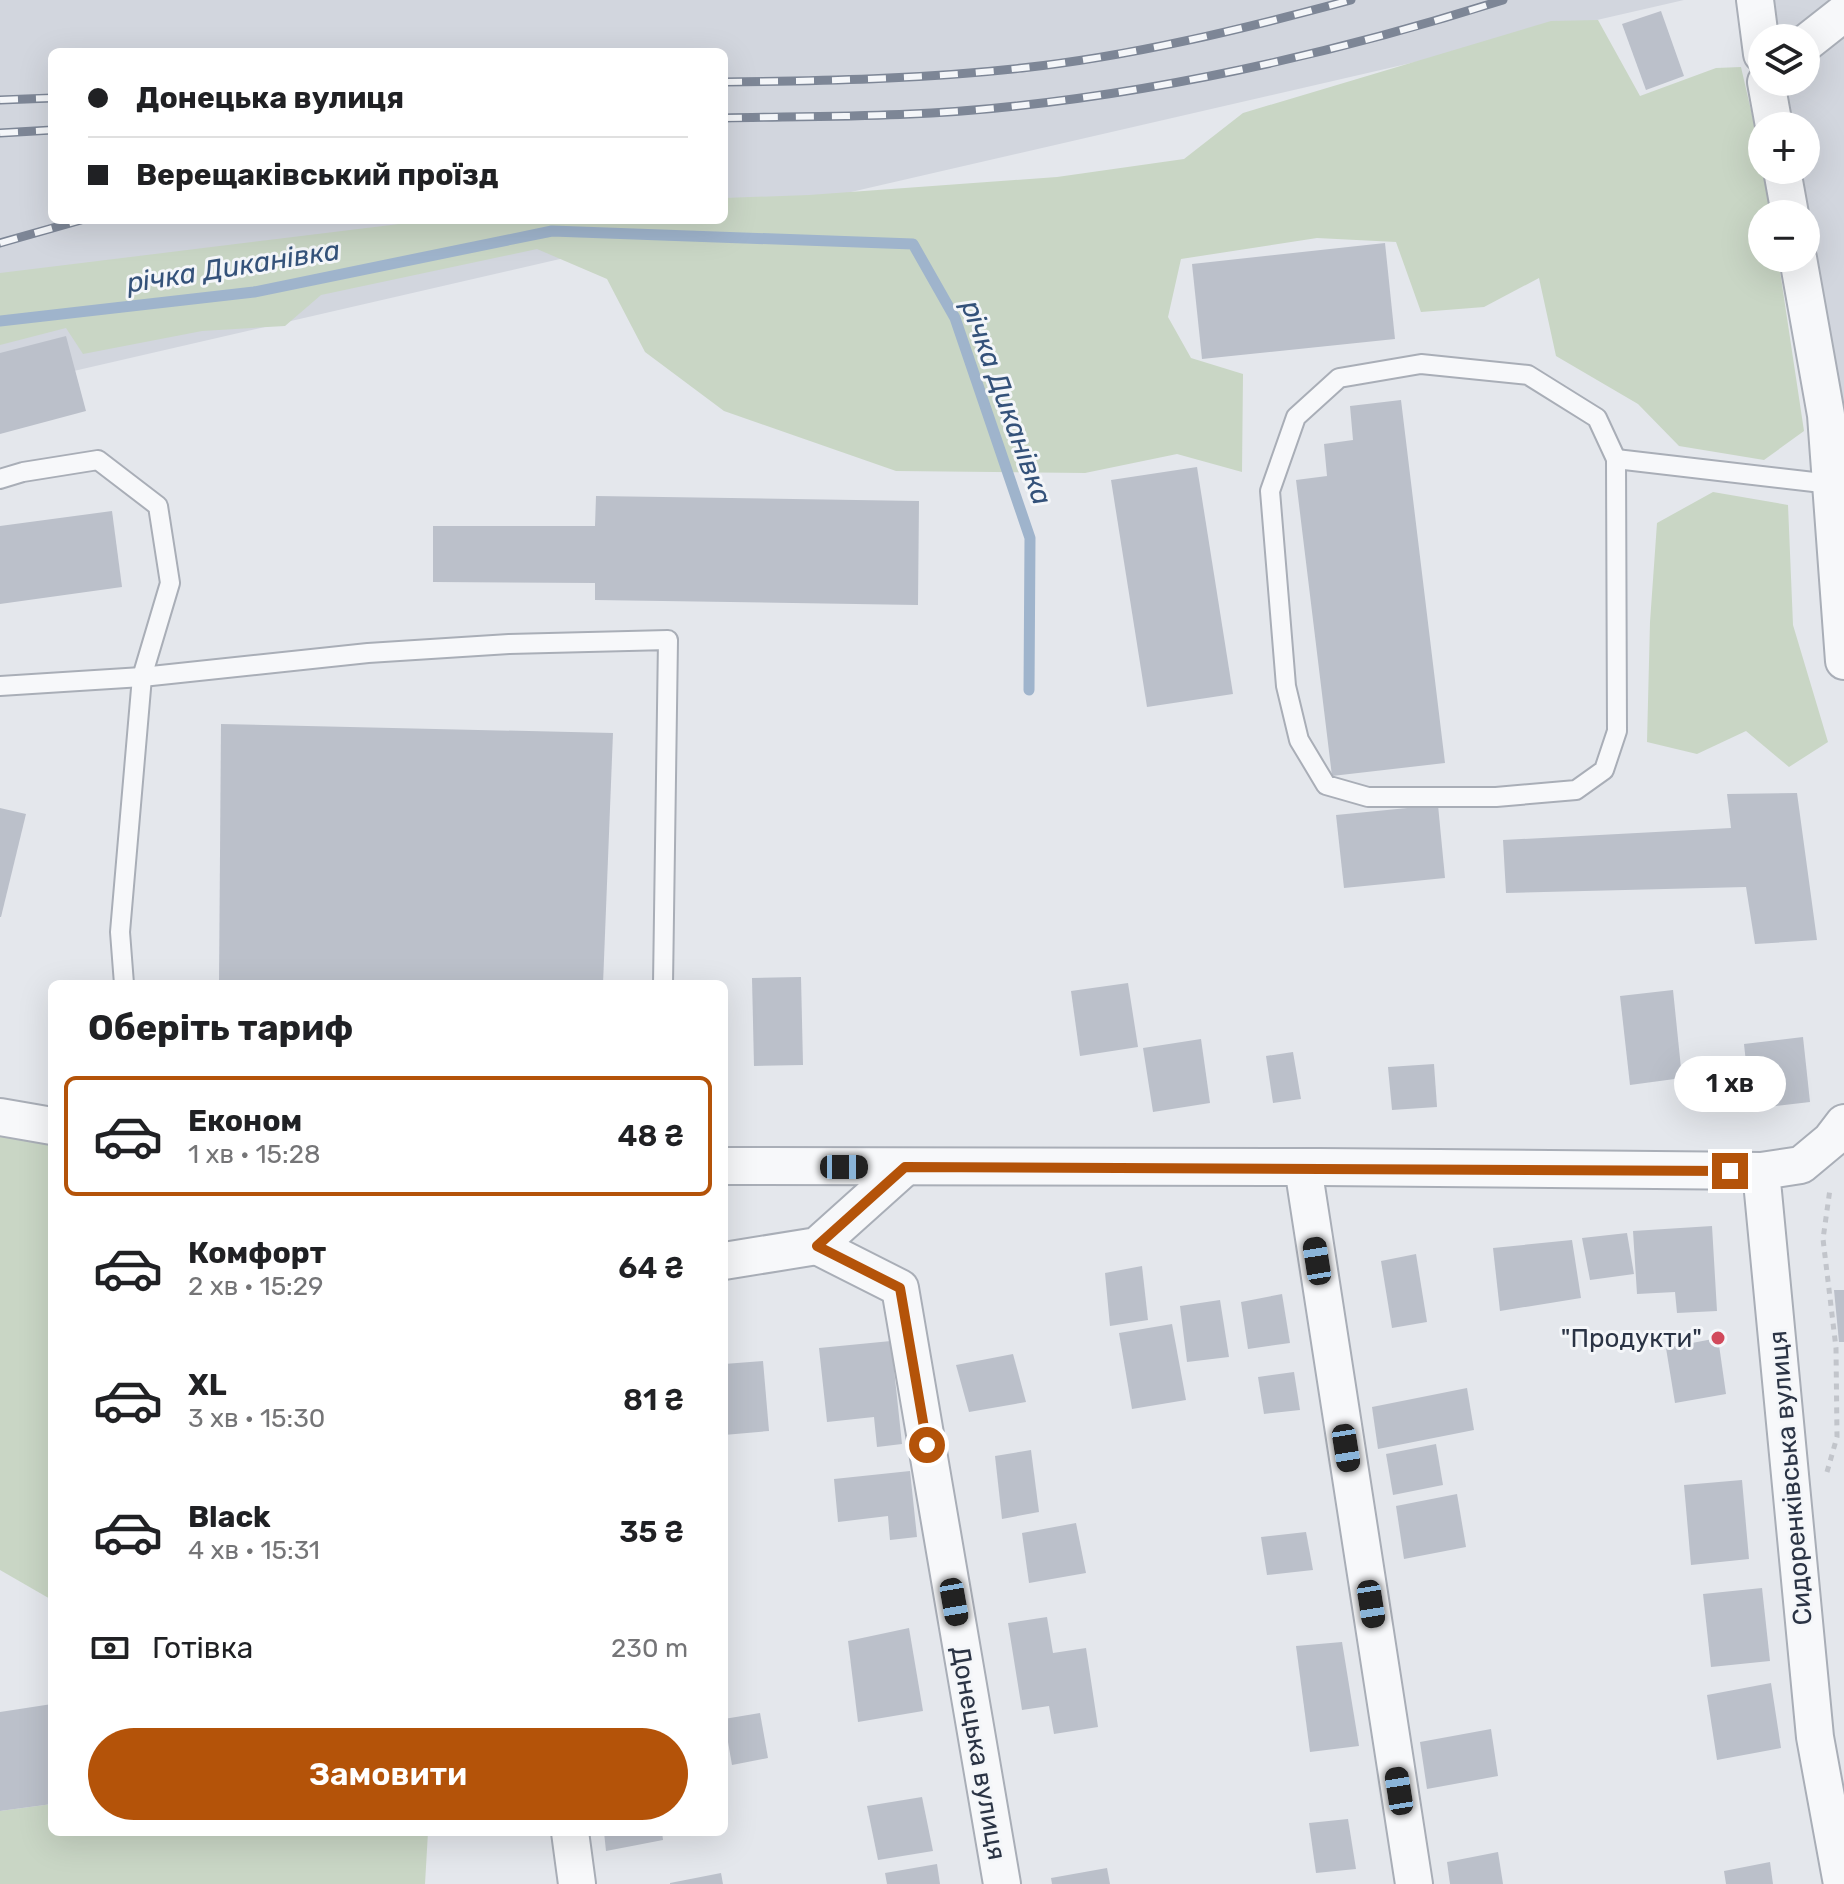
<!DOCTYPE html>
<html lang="uk">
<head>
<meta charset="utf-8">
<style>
	:root { --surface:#fff; --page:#f6f6f6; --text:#202124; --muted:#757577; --line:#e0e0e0; --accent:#b45309 }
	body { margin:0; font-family:Rubik,sans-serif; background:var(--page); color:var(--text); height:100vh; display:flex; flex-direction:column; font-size:30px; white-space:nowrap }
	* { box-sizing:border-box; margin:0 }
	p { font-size:26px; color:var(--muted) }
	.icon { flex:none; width:44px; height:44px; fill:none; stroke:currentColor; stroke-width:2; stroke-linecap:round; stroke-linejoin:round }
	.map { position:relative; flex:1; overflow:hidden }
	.sheet { position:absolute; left:48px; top:980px; width:680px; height:856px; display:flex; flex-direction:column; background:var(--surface); border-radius:12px; box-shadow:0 8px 32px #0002 }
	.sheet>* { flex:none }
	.hud { position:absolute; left:48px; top:48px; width:680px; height:176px; border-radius:12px; box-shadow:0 8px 32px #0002; display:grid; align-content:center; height:176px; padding:0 40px; background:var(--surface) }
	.buttons { position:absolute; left:1748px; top:24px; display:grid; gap:16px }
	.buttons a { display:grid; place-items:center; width:72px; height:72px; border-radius:50%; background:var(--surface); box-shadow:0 8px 32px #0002; font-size:40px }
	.end { position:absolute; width:36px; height:36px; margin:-18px; border:10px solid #b45309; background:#fff; box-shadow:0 0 0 4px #fff }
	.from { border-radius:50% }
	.bubble { position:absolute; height:56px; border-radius:28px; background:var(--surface); box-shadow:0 8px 32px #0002; font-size:26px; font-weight:600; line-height:56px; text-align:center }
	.car { position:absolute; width:24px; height:48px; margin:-24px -12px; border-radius:10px; box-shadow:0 0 6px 2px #0007; background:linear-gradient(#222 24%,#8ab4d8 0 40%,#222 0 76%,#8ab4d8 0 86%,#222 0) }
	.hud b { display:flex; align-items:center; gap:28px; height:76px; font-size:30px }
	.hud b+b { border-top:2px solid var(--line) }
	.hud i { width:20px; height:20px; background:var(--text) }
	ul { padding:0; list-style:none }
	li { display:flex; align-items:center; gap:24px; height:120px; margin:0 16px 12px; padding:0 24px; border:4px solid transparent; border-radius:12px }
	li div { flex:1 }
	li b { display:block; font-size:30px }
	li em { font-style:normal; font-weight:600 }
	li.on { border-color:var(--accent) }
	li>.icon { width:72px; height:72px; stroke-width:1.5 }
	h2 { padding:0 40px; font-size:36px; line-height:96px }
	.pay { display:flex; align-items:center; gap:20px; height:88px; padding:0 40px; font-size:30px }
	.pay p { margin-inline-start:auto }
	.primary-button { display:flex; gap:16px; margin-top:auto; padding:16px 40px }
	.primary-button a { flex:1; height:92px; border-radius:48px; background:var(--accent); color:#fff; font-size:32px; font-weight:600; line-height:92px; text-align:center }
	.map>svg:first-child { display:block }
</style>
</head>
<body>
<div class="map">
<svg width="1844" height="1884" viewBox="0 0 1844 1884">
	<rect width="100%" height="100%" fill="#e4e7ec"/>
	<!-- built -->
	<g fill="#d2d6de" fill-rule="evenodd">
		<path d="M0 0H1684L0 388ZM52 52H724V220H52Z"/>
		<path d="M1765 0H1844V551L1806 258V214L1789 170H1806V126H1783L1777 82H1806V38H1770Z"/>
	</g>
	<!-- green -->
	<g fill="#c9d6c5">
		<path d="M1598 20 1640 96 1716 68 1741 67 1762 158V170H1765L1772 214H1762V258H1778L1804 431 1764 460 1679 446 1638 404 1556 356 1539 278 1484 307 1421 312 1396 242 1317 238 1181 259 1168 317 1191 358 1243 374 1242 472 1177 454 1085 473 896 471 724 411 645 352 607 279 537 249 321 295 285 326 202 331 83 354 66 328 0 345V273L432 220H724V198L809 195 1057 177 1184 159 1243 113 1551 21Z"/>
		<path d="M1713 492 1788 505 1793 625 1828 742 1789 767 1746 731 1697 754 1647 742 1650 622 1657 523Z"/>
		<path d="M0 1109 52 1132V1600L0 1570Z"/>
		<path d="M52 1804V1832H428L425 1884H0V1811Z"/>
	</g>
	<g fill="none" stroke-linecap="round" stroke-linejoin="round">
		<!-- stream -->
		<path stroke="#9fb4cc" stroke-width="11" d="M0 321 254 292 552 231 913 244 955 318 1030 538 1029 690"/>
	</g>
	<!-- building -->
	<g fill="#bbc0ca">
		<path d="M1661 11 1684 76 1646 90 1622 24Z"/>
		<path d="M1385 243 1395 339 1202 359 1192 264Z"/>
		<path d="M66 336 86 411 0 434V353Z"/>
		<path d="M1401 400 1445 763 1332 776 1296 480 1327 476 1324 444 1353 440 1350 406Z"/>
		<path d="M1197 467 1233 694 1147 707 1111 480Z"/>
		<path d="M596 496 919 501 918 605 595 600V583L433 582V526H595Z"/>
		<path d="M112 511 122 587 0 604V526Z"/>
		<path d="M221 724 613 733 603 984H219Z"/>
		<path d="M1797 793 1817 940 1755 944 1746 887 1506 893 1503 840 1731 828 1727 794Z"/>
		<path d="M1438 805 1445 878 1344 888 1336 815Z"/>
		<path d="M0 808 26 814 1 917H0Z"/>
		<path d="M801 977 803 1065 754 1066 752 978Z"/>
		<path d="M1128 983 1138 1047 1080 1056 1071 991Z"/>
		<path d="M1673 990 1682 1078 1630 1085 1620 996Z"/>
		<path d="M1803 1037 1810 1102 1751 1109 1744 1044Z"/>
		<path d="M1201 1039 1210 1103 1153 1112 1143 1048Z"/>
		<path d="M1293 1052 1301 1099 1273 1103 1266 1056Z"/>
		<path d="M1434 1064 1437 1107 1392 1110 1388 1067Z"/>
		<path d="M1712 1226 1717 1311 1677 1313 1675 1292 1637 1294 1633 1231Z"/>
		<path d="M1627 1233 1634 1274 1590 1280 1582 1238Z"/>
		<path d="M1572 1240 1581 1298 1500 1311 1493 1248Z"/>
		<path d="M1416 1254 1427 1322 1392 1328 1381 1261Z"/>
		<path d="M1142 1266 1148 1320 1110 1326 1105 1273Z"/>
		<path d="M1834 1290H1844V1342H1839Z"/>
		<path d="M1282 1294 1290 1343 1248 1349 1241 1302Z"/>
		<path d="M1220 1300 1229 1357 1187 1362 1180 1306Z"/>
		<path d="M1172 1324 1186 1400 1132 1409 1119 1333Z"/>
		<path d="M1718 1338 1726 1394 1675 1403 1666 1348Z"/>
		<path d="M891 1341 902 1444 877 1447 874 1417 827 1422 819 1348Z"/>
		<path d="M1013 1354 1026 1402 969 1412 956 1365Z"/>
		<path d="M763 1361 769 1431 724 1435V1364Z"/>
		<path d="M1294 1372 1300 1410 1264 1414 1258 1377Z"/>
		<path d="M1467 1388 1474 1430 1378 1449 1372 1407Z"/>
		<path d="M1436 1444 1443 1485 1393 1495 1386 1454Z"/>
		<path d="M1031 1450 1039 1512 1002 1519 995 1456Z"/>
		<path d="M910 1471 917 1537 890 1540 888 1516 838 1522 834 1479Z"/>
		<path d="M1742 1480 1749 1559 1691 1565 1684 1485Z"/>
		<path d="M1457 1494 1466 1547 1404 1559 1396 1506Z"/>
		<path d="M1076 1523 1086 1573 1029 1583 1022 1533Z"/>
		<path d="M1306 1532 1313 1570 1267 1575 1261 1537Z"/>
		<path d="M1762 1588 1770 1661 1711 1667 1703 1594Z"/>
		<path d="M1047 1617 1053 1653 1086 1648 1098 1727 1054 1734 1049 1706 1022 1710 1008 1623Z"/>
		<path d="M909 1628 923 1711 858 1722 848 1641Z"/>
		<path d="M1342 1642 1359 1746 1310 1752 1296 1646Z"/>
		<path d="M1771 1683 1781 1748 1717 1760 1707 1695Z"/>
		<path d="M52 1704V1804L0 1811V1712Z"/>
		<path d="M760 1713 768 1758 732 1765 724 1719Z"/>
		<path d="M1491 1729 1498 1776 1427 1789 1420 1742Z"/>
		<path d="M922 1797 933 1851 878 1860 867 1806Z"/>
		<path d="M1348 1819 1356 1869 1316 1873 1309 1823Z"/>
		<path d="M604 1832H662L663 1840 606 1851Z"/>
		<path d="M1498 1852 1503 1884H1450L1447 1862Z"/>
		<path d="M1770 1862 1773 1884H1726L1724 1871Z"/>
		<path d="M937 1864 940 1884H887L885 1873Z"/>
		<path d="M1107 1868 1110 1884H1052L1051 1878Z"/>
		<path d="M721 1873 723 1884H670V1883Z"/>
	</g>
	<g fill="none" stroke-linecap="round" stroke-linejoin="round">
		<defs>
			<g id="lane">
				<path d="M1421 364 1528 375 1597 418 1616 459 1617 731 1604 770 1576 790 1496 797H1368L1326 785 1299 740 1286 686 1270 491 1296 417 1339 378Z"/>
				<path d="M1616 459 1831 484"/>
				<path d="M0 479 23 472 98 460 158 506 170 583 142 677 120 932 124 984"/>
				<path d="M0 686 142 677 368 653 509 644 668 640 663 984"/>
			</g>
			<g id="street">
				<path d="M1755 0 1762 54"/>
				<path d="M1806 43 1844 13"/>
				<path d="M1766 82 1774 126"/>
				<path d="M1782 170 1790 214"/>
				<path d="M1798 258 1826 415 1844 661"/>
				<path d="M0 1117 52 1126"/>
				<path d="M724 1166 1320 1167 1761 1171"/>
				<path d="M1303 1167 1414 1884"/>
				<path d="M817 1246 900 1288 1002 1884"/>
				<path d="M724 1261 817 1246 905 1167"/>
				<path d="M570 1832 577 1884"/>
				<path d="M1842 1884 1815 1737 1761 1171 1801 1165 1831 1140 1844 1123"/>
			</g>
		</defs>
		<!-- lane casing -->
		<use href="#lane" stroke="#a9aeb7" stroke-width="22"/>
		<!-- street casing -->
		<use href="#street" stroke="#a9aeb7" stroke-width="40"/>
		<!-- path -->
		<path stroke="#c2c5cb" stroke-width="5" stroke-dasharray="6 6" stroke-linecap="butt" d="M1827 1472 1837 1437 1836 1348 1823 1239 1830 1189"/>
		<!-- lane -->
		<use href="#lane" stroke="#f7f8fa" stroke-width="18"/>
		<!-- street -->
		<use href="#street" stroke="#f7f8fa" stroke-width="36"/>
		<defs>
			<g id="rail">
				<path d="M724 82C824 81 923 79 1022 68 1133 56 1243 29 1351 0"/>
				<path d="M0 100 52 98"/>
				<path d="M724 118C821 116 920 117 1016 106 1181 88 1345 50 1503 0"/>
				<path d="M0 133 52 130"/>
				<path d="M0 243 81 220"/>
			</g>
		</defs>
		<!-- rail casing -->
		<use href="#rail" stroke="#7d8696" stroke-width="9"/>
		<!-- rail -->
		<use href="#rail" stroke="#f4f6f9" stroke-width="6" stroke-dasharray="18" stroke-linecap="butt"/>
	</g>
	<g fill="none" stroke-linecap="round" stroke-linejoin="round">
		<!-- route -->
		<path stroke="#b45309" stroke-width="10" d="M927 1445 900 1288 817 1246 905 1167 1730 1171"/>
	</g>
	<!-- markers -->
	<circle fill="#d1495b" stroke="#f4f6f9" stroke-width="3" cx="1718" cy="1338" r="8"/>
	<g text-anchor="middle" stroke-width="6" stroke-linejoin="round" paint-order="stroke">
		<!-- poi labels -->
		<g font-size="26" fill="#2b3445" stroke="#f4f6f9" text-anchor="end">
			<text x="1702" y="1347">"Продукти"</text>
		</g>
		<!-- street labels -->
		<g font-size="26" fill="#2b3445" stroke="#f4f6f9">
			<text transform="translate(1790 1478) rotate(-95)" y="9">Сидоренківська вулиця</text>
			<text transform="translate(979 1753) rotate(80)" y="9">Донецька вулиця</text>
		</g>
		<!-- water labels -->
		<g font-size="28" font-style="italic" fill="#34527a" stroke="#f4f6f9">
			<text transform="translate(233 266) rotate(-9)" y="10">річка Диканівка</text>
			<text transform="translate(1007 402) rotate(70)" y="10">річка Диканівка</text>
		</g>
	</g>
</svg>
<div class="buttons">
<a><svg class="icon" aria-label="layers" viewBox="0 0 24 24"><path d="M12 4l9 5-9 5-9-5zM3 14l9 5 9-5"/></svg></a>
<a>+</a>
<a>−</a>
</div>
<i class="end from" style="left:927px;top:1445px"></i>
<i class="end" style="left:1730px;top:1171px"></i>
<div class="bubble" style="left:1674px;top:1056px;width:112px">1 хв</div>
<i class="car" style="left:844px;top:1167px;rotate:90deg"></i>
<i class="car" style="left:1317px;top:1261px;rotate:351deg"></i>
<i class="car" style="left:1346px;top:1448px;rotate:171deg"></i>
<i class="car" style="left:954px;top:1602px;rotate:170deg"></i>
<i class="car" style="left:1371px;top:1604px;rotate:171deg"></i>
<i class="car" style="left:1399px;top:1791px;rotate:351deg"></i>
<div class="hud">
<b><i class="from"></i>Донецька вулиця</b>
<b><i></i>Верещаківський проїзд</b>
</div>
<section class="sheet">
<h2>Оберіть тариф</h2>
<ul>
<li class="on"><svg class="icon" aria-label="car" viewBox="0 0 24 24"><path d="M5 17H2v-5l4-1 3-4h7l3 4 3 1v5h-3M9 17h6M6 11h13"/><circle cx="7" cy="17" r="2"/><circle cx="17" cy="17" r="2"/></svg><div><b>Економ</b><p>1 хв · 15:28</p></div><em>48 ₴</em></li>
<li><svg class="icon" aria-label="car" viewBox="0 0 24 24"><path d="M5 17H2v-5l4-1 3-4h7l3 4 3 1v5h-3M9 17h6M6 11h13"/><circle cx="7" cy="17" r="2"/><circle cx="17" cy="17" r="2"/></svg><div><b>Комфорт</b><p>2 хв · 15:29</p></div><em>64 ₴</em></li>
<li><svg class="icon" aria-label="car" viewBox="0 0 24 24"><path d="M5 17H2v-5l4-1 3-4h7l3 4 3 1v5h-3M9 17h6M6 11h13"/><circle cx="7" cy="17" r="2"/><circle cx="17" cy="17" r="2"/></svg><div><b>XL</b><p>3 хв · 15:30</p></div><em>81 ₴</em></li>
<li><svg class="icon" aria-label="car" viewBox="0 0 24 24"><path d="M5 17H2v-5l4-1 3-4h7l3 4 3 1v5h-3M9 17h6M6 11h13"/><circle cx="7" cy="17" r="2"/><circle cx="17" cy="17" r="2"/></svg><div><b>Black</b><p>4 хв · 15:31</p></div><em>35 ₴</em></li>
</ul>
<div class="pay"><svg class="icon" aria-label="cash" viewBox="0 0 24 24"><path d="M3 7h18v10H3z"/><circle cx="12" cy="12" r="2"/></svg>Готівка<p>230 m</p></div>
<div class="primary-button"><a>Замовити</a></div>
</section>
</div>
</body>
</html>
